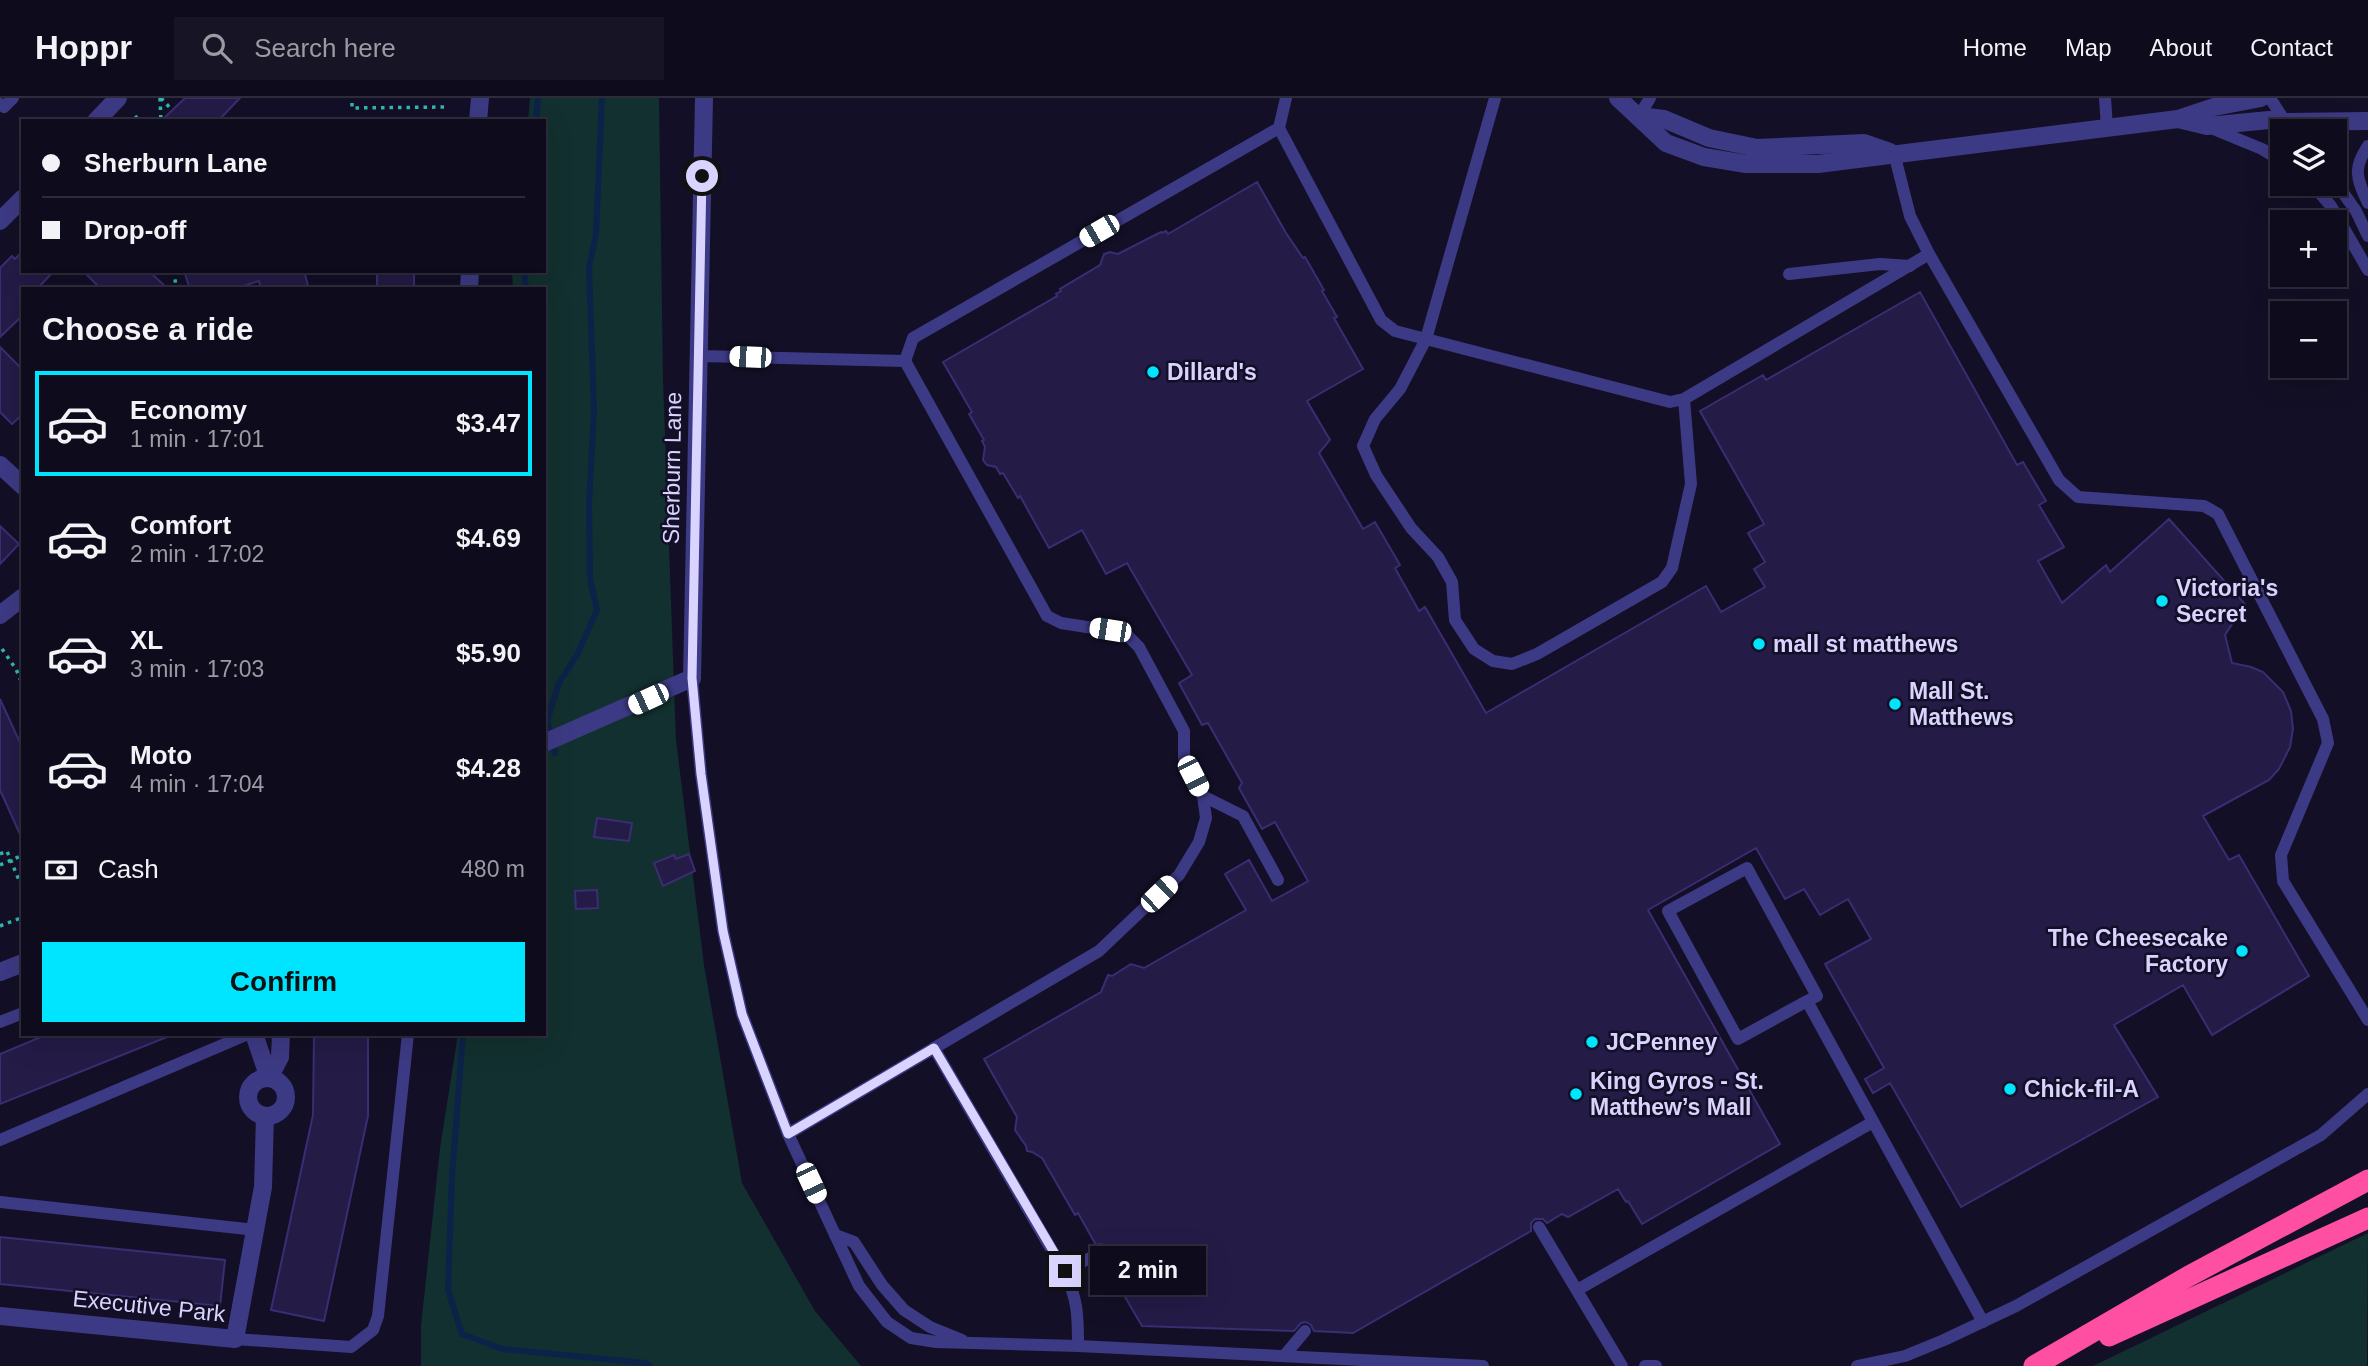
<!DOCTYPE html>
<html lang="en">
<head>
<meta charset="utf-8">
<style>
	:root { --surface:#0e0b1c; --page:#171425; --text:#f1f3f6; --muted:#9b9ba3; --line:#2e2b3b; --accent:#00e5ff }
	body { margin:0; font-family:Arial,sans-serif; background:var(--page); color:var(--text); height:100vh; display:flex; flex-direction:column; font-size:26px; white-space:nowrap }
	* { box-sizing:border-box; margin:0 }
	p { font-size:23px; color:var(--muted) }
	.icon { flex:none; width:38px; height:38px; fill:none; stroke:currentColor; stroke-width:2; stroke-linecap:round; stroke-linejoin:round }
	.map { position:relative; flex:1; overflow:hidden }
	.side { position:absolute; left:21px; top:189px; width:525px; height:749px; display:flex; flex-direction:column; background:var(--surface); border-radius:0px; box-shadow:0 7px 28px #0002,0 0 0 2px var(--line) }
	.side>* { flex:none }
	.banner { position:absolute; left:21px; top:21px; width:525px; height:154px; border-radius:0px; box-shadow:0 7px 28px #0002,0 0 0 2px var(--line); display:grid; align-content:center; height:154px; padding:0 21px; background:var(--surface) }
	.fabs { position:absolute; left:2270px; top:21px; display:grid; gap:14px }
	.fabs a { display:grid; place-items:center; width:77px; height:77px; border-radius:0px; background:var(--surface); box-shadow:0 7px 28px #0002,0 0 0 2px var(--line); font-size:35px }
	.end { position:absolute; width:32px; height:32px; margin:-16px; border:9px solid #d9d4ff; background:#111; box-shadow:0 0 0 4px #111 }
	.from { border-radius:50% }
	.bubble { position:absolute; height:49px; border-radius:0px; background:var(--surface); box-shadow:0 7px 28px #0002,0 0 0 2px var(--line); font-size:23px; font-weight:700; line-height:49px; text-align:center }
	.car { position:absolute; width:21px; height:42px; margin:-21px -10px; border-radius:9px; box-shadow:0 0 5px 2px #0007; background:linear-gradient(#fff 24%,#345 0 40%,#fff 0 76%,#345 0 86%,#fff 0) }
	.banner b { display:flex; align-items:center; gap:24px; height:66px; font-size:26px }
	.banner b+b { border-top:2px solid var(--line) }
	.banner i { width:18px; height:18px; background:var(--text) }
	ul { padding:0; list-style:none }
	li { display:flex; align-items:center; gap:21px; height:105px; margin:0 14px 10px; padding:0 7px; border:4px solid transparent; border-radius:0px }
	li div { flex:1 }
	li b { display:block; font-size:26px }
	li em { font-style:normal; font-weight:700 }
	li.current { border-color:var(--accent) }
	li>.icon { width:63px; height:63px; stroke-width:1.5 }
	h2 { padding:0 21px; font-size:32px; line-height:84px }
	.pay { display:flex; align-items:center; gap:18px; height:77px; padding:0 21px; font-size:26px }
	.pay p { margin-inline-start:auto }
	.primary-button { display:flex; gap:14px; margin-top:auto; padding:14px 21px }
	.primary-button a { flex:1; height:80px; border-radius:0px; background:var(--accent); color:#111; font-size:28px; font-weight:700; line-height:80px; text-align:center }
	header { display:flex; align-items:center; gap:42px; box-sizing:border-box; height:98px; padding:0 35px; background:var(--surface); border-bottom:2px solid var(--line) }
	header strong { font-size:33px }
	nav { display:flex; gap:38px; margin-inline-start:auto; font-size:24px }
	.search { width:490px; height:63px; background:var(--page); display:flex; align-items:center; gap:18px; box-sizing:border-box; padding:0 24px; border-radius:0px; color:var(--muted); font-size:26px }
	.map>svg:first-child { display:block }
</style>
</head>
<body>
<header>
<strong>Hoppr</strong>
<div class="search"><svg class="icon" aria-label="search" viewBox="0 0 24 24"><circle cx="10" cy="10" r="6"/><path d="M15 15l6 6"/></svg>Search here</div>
<nav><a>Home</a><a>Map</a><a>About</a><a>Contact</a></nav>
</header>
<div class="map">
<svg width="2368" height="1268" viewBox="0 0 2368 1268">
	<rect width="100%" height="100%" fill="#130f26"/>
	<!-- green -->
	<g fill="#12302f">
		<path d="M530 0H659L663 283 676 642 704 867 742 1085 815 1213 861 1268H421V1228L440 1050 458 936H544V191H513L512 173H544V23H528Z"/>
		<path d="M2368 1135 2367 1268H2093Z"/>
	</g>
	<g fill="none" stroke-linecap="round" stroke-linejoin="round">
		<!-- stream -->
		<g stroke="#0c2248" stroke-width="6">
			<path d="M536 23 538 0"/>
			<path d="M524 173 526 191"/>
			<path d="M555 655 547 623 559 585 577 557 597 512 590 481 589 405 594 313 589 169 596 136 602 0"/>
			<path d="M463 936 452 1078 448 1192 462 1236 502 1251 646 1265 650 1268"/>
		</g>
	</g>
	<!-- building -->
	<g fill="#241b47" stroke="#3b2d73" stroke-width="2">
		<path d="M185 0H240L218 23H161Z"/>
		<path d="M1257 84 1286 135 1303 160 1305 159 1324 192 1322 193 1337 219 1334 220 1363 271 1307 303 1330 342 1319 355 1363 431 1375 424 1400 467 1395 470 1419 513 1425 509 1486 615 1706 488 1721 514 1765 489 1754 471 1765 464 1748 435 1764 426 1700 313 1763 277 1766 282 1920 194 2017 367 2023 364 2046 403 2039 407 2064 449 2038 463 2062 505 2106 467 2110 474 2169 421 2245 506 2225 537 2232 565 2251 569 2263 574 2283 594 2291 613 2293 631 2290 649 2279 671 2269 682 2203 718 2229 762 2239 757 2309 878 2212 937 2183 887 2114 927 2158 999 1961 1109 1890 985 1873 995 1865 981 1884 970 1825 866 1871 841 1848 801 1820 817 1804 791 1785 801 1756 750 1648 812 1780 1046 1642 1126 1628 1103 1626 1104 1618 1091 1568 1119 1562 1116 1547 1125 1543 1121H1535L1531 1125V1133L1353 1235 1314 1233 1311 1227 1306 1224 1301 1225 1294 1233 1142 1228 1104 1163 1109 1156 1107 1151 1101 1146 1096 1147 1078 1115 1075 1117 1042 1060 1032 1054 1027 1053 1026 1048 1015 1032 1017 1019 984 961 1101 894 1108 877 1112 878 1131 866 1144 870 1246 812 1225 776 1249 762 1272 803 1308 783 1275 724 1262 731 1239 690 1242 685 1208 625 1202 627 1179 585 1192 577 1127 465 1106 476 1082 432 1049 450 1020 398 1018 400 1003 375 1000 376 996 369 987 367 983 362 985 349 982 343 984 342 969 316 972 314 943 264 1057 198 1056 196 1061 193 1060 191 1100 167 1104 156 1110 154 1118 156 1161 134 1162 135 1166 133 1168 136Z"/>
		<path d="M23 153V173H54L37 191H23V217L0 239V170L12 158 15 161Z"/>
		<path d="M83 173H149L168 191H101Z"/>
		<path d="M184 173H304L309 191H261L259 183 233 191H190Z"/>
		<rect x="377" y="173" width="37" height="18"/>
		<path d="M0 249 23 272V316L12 326 0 314Z"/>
		<path d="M0 428 19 446 0 466Z"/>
		<path d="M0 601 23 651V743L0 692Z"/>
		<path d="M597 720 632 725 629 743 594 739Z"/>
		<path d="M689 756 695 773 663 788 654 765 674 757 676 761Z"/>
		<path d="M597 792 598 810 576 811 575 793Z"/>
		<path d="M48 936H172V937L0 1006V956Z"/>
		<path d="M314 936H368V1018L324 1223 271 1212 313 1017Z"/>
		<path d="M0 1139 225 1162 220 1208 0 1186Z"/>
	</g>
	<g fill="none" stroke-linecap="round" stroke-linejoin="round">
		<!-- path -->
		<g stroke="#2fb8b0" stroke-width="3.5" stroke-dasharray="3.5 5" stroke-linecap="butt">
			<path d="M160 0 161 23"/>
			<path d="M161 0 172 12"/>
			<path d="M352 5V10L446 9"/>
			<path d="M135 18 140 23"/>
			<path d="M173 173 177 191"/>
			<path d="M2 551 16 571 23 588"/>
			<path d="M0 756 7 753 23 792"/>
			<path d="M0 767 23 757"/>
			<path d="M0 828 23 819"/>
		</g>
		<!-- lane -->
		<g stroke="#3d3a85" stroke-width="12">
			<path d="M1495 0 1426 241 1400 291 1375 321 1363 348 1376 377 1411 430 1438 459 1452 484 1455 522 1474 551 1493 563 1512 566 1537 556 1662 484 1672 470 1691 386 1684 301"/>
			<path d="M2105 0 2107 30"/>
			<path d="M2270 0 2291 33"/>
			<path d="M0 6 4 9 13 0"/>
			<path d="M1639 18 1650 0"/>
			<path d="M1279 30 1381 222 1395 233 1670 304 1684 301 1929 156"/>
			<path d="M2211 30 2262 51 2282 63"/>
			<path d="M2368 48C2352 71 2357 81 2368 105"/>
			<path d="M1894 55 1910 118 1929 156 2059 382 2078 399 2204 408 2218 416 2323 621 2328 645 2281 757 2283 783 2368 922"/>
			<path d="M2334 82 2356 113 2368 138"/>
			<path d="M2312 86 2331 108 2368 172"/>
			<path d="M1789 176 1880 166 1910 168"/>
			<path d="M699 258 905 263 1047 518 1061 525 1125 535 1139 549 1184 633V660L1203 698 1206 720 1199 744 1179 777 1099 853 788 1036"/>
			<path d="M905 263 913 240 1279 30 1286 0"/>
			<path d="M692 580 701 676 723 833 742 916 788 1036 859 1188 887 1224 911 1240 936 1244 1078 1248 1483 1268"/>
			<path d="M1203 698 1243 718 1278 782"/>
			<path d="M1807 903 1817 898 1747 770 1668 813 1738 941 1807 903 1983 1224"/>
			<path d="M0 924 23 915"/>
			<path d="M934 950 1064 1173C1078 1201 1078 1218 1078 1248"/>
			<path d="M0 1042 248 936"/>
			<path d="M0 1104 256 1132"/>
			<path d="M1539 1129 1622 1268"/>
			<path d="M835 1137 854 1144 882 1187 904 1212 930 1229 962 1242"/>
			<path d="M1064 1173 1100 1155"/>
			<path d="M1577 1192 1873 1024"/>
			<path d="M235 1241 351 1249 373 1232 378 1218 408 936"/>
			<path d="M1284 1258 1305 1233"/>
			<path d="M1645 1268H1656"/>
			<path d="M1857 1268 1905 1258 1944 1242 2016 1208 2321 1037 2368 996"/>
		</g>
		<!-- street -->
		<g stroke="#3d3a85" stroke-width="18">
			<path d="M1618 0 1666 45 1704 59 1746 66H1818L2178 21 2214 9 2261 0"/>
			<path d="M1639 18 1664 21 1709 40 1757 50 1864 45 1890 54"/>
			<path d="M2178 21 2207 28 2269 22 2285 24 2368 23"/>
			<path d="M96 23 118 0"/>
			<path d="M478 23 480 0"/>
			<path d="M0 123 23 100"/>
			<path d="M469 191 470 173"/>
			<path d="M0 367 23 388"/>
			<path d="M0 517 23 499"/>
			<path d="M544 645 692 580 704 0"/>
			<path d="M0 874 23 865"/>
			<path d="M254 936 269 980"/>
			<path d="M269 980 280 959 281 936"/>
			<circle cx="267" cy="999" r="19"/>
			<path d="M0 1218 235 1241 263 1089 265 1018"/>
		</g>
		<!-- highway -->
		<g stroke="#ff4fa3" stroke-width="21">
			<path d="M2109 1238 2368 1120"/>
			<path d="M2034 1268 2189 1178 2368 1082"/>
		</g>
	</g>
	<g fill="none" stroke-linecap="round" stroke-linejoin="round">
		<!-- route -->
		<path stroke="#d9d4ff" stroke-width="9" d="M702 78 692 580 701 676 723 833 742 916 788 1036 934 950 1065 1173"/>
	</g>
	<!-- markers -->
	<g fill="#00e5ff" stroke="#130f26" stroke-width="2.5">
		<circle cx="1153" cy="274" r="7"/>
		<circle cx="2162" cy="503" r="7"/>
		<circle cx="1759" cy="546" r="7"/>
		<circle cx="1895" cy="606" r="7"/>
		<circle cx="2242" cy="853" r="7"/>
		<circle cx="1592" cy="944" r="7"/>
		<circle cx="2010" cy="991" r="7"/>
		<circle cx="1576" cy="996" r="7"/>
	</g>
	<g text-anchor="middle" stroke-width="5" stroke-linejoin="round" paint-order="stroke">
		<!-- poi labels -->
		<g font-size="23" font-weight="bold" fill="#d9d4ff" stroke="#130f26" text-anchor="start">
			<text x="1167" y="282">Dillard's</text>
			<text x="2176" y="498">Victoria's<tspan x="2176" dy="26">Secret</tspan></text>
			<text x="1773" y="554">mall st matthews</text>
			<text x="1909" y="601">Mall St.<tspan x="1909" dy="26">Matthews</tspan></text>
			<text x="2228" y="848" text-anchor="end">The Cheesecake<tspan x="2228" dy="26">Factory</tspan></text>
			<text x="1606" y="952">JCPenney</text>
			<text x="1590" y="991">King Gyros - St.<tspan x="1590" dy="26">Matthew’s Mall</tspan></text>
			<text x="2024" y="999">Chick-fil-A</text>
		</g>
		<!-- street labels -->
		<g font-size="23" fill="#d9d4ff" stroke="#130f26">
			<text transform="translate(672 370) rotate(-89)" y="8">Sherburn Lane</text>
			<text transform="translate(149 1208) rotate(6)" y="8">Executive Park</text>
		</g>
	</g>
</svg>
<div class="fabs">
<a><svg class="icon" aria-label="layers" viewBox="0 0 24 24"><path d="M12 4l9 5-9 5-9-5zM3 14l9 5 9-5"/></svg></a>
<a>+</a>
<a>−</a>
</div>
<i class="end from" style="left:702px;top:78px"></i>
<i class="end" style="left:1065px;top:1173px"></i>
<div class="bubble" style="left:1090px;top:1148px;width:116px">2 min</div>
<i class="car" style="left:1099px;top:133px;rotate:240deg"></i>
<i class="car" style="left:750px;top:259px;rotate:272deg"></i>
<i class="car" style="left:1110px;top:532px;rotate:279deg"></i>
<i class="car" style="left:648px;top:601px;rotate:245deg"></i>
<i class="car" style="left:1193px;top:678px;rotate:153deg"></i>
<i class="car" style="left:1159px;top:796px;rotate:46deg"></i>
<i class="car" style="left:811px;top:1085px;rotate:155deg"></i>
<div class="banner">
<b><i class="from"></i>Sherburn Lane</b>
<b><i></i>Drop-off</b>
</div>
<section class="side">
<h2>Choose a ride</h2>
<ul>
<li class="current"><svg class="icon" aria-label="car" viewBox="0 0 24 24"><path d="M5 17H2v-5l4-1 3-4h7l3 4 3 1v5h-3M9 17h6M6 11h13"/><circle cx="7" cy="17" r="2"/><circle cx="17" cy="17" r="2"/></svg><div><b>Economy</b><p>1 min · 17:01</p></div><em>$3.47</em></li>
<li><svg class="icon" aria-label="car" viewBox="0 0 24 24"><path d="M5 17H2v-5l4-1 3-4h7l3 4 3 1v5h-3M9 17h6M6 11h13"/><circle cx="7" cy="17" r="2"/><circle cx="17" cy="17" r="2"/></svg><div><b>Comfort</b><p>2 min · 17:02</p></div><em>$4.69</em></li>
<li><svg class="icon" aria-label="car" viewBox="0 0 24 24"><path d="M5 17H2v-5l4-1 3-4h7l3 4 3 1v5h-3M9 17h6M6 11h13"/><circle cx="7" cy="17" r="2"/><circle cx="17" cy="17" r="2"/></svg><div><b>XL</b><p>3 min · 17:03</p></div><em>$5.90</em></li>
<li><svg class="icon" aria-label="car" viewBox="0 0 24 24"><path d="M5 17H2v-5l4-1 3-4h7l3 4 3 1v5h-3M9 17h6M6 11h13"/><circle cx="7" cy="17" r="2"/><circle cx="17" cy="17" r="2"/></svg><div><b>Moto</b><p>4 min · 17:04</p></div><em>$4.28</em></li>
</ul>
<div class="pay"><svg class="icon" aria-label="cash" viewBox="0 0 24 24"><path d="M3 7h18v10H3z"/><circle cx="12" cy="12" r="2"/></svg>Cash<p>480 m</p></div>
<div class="primary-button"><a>Confirm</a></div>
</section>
</div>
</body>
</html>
